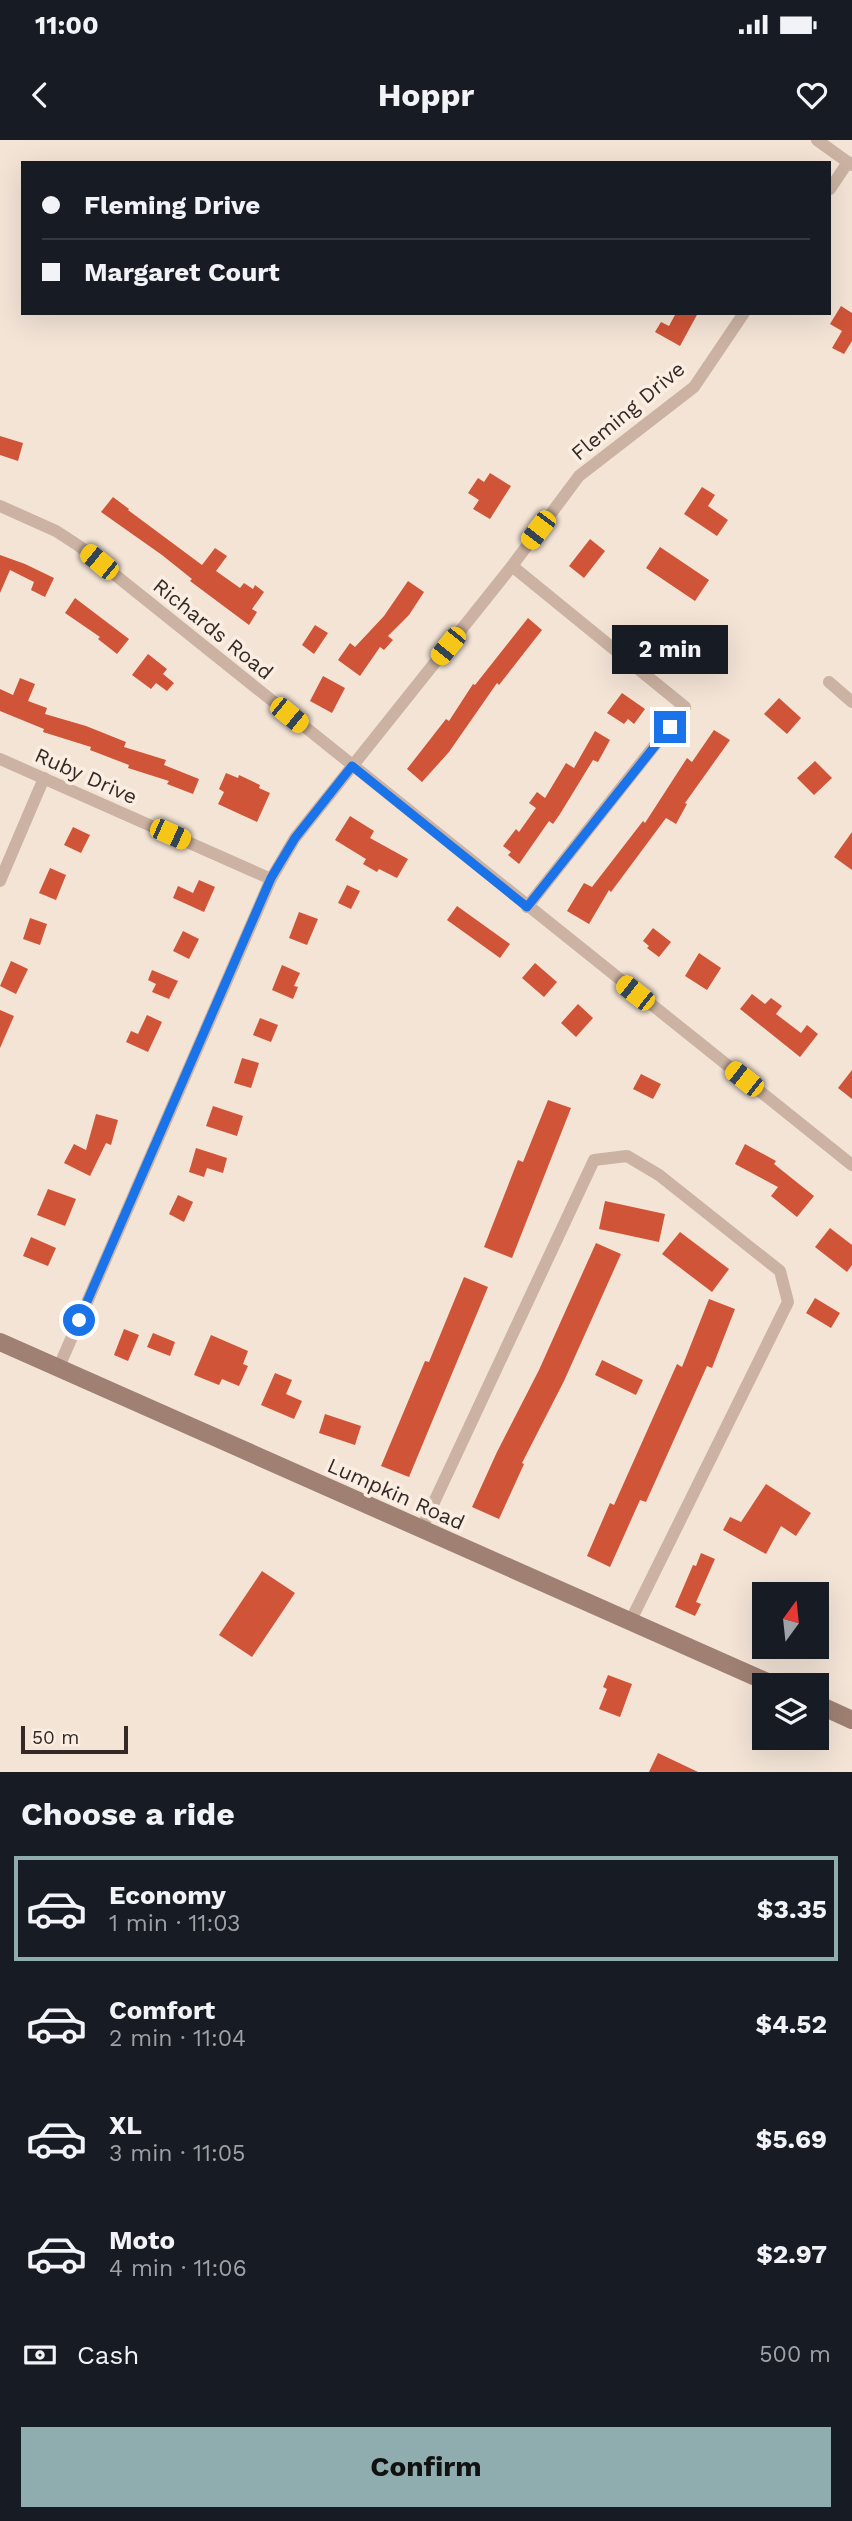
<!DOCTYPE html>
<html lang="en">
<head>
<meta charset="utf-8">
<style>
	:root { --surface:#171b24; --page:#20242c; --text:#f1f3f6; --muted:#9ea1a6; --line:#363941; --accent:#8fadaf }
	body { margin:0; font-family:"Work Sans",sans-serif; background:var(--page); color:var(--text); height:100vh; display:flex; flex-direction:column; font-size:26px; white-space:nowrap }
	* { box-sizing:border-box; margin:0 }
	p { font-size:23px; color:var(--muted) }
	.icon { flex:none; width:38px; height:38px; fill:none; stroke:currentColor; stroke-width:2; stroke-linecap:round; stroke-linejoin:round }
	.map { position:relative; height:1632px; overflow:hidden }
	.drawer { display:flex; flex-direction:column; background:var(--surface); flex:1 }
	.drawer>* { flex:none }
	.guide { position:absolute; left:21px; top:21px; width:810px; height:154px; border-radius:0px; box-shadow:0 7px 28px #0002; display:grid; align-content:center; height:154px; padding:0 21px; background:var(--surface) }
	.needle { width:46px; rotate:15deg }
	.buttons { position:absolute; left:752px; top:1442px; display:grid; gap:14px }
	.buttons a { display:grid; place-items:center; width:77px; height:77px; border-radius:0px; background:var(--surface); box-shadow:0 7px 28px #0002; font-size:35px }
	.scale { position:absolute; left:21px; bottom:18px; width:107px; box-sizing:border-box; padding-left:7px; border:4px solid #352925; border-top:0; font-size:19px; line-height:24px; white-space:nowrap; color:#352925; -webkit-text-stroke:5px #faeee3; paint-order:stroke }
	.end { position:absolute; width:32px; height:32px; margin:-16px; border:9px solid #1a73e8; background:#fff; box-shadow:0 0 0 4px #fff }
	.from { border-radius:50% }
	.bubble { position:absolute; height:49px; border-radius:0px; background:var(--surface); box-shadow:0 7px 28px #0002; font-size:23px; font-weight:700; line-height:49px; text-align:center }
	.car { position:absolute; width:21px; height:42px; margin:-21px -10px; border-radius:9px; box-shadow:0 0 5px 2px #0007; background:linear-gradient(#f5c518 24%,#345 0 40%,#f5c518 0 76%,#345 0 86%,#f5c518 0) }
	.guide b { display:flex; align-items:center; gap:24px; height:66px; font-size:26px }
	.guide b+b { border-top:2px solid var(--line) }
	.guide i { width:18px; height:18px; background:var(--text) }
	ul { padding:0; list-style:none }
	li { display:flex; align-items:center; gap:21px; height:105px; margin:0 14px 10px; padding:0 7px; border:4px solid transparent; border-radius:0px }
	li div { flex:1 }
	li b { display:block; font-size:26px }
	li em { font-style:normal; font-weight:700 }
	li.active { border-color:var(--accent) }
	li>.icon { width:63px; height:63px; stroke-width:1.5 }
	h2 { padding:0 21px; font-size:32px; line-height:84px }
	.pay { display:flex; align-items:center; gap:18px; height:77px; padding:0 21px; font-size:26px }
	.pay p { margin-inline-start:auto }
	.primary-button { display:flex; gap:14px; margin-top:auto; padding:14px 21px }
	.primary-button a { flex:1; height:80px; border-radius:0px; background:var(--accent); color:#111; font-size:28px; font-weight:700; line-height:80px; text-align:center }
	.status { display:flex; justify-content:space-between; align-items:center; height:49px; padding:0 35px; background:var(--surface); direction:ltr }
	.status svg { height:19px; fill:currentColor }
	header { display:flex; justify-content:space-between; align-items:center; height:91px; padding:0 21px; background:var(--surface); font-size:32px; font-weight:700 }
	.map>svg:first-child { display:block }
</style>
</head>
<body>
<div class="status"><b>11:00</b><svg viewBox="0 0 49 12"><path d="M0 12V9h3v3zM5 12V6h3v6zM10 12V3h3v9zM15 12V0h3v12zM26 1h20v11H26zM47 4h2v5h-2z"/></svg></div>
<header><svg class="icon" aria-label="back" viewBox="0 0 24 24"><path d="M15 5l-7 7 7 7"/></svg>Hoppr<svg class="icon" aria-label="heart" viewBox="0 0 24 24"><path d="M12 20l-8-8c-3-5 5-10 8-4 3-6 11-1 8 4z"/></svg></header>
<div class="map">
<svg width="852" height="1632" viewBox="0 0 852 1632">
	<rect width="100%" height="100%" fill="#f3e4d6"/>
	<!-- building -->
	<g fill="#cf5438">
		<path d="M841 166 852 173V201L844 214 832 208 842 191 830 184Z"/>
		<path d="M676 173H698L680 206 655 192 661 182 669 186Z"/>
		<path d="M0 296 23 303 18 321 0 315Z"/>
		<path d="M490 333 511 346 490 379 473 369 479 360 468 353 478 338 484 342Z"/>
		<path d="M702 347 715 355 708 366 728 380 717 396 684 374Z"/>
		<path d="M113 357 129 369 128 370 202 425 215 408 227 416 216 431 240 448 244 443 253 449 255 445 264 452 252 469 257 472 249 485 190 441 192 439 162 415 101 372Z"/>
		<path d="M590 399 605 411 584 438 569 426Z"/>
		<path d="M660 407 709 440 695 461 646 428Z"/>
		<path d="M0 415 25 424 54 438 45 457 31 450 34 442 10 430 0 453Z"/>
		<path d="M408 441 424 452 409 475 388 496 393 500 384 510 380 507 360 536 338 520 350 503 355 507 384 476Z"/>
		<path d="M75 458 129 499 117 514 98 499 100 497 65 473Z"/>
		<path d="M528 478 542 490 499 545 497 543 449 612 422 642 407 629 446 579 449 581 473 544 475 545Z"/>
		<path d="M315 485 328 493 314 514 302 505Z"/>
		<path d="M148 514 167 529 163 534 174 543 167 551 156 543 151 549 132 535Z"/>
		<path d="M323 536 345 548 332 573 310 561Z"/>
		<path d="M20 538 35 544 28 561 47 568 45 574 86 586 126 602 124 607 166 620 164 625 199 639 193 654 167 644 169 641 128 628 129 625 90 610 91 607 43 592 44 589 0 571V549L13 555Z"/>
		<path d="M622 553 645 569 634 584 628 579 624 584 607 573Z"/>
		<path d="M779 558 801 578 787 594 764 574Z"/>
		<path d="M714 590 730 600 685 663 687 664 676 684 666 678 611 752 609 750 589 784 567 771 584 743 592 747 643 681 645 683 687 618 692 622Z"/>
		<path d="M595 591 610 600 598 622 593 620 560 674 553 684 549 681 519 724 508 715 511 712 503 706 516 689 519 692 536 668 529 663 537 652 545 658 566 623 574 628Z"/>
		<path d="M815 621 832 638 814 655 797 638Z"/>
		<path d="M226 633 238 638 239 635 260 645 259 648 270 653 257 682 218 664 224 652 219 649Z"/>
		<path d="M350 676 374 691 370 698 408 719 397 738 379 729 377 732 363 724 366 719 335 700Z"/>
		<path d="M73 687 90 695 81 713 64 705Z"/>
		<path d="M852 692V730L834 717Z"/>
		<path d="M50 728 66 735 56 760 39 753Z"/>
		<path d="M199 740 215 747 204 772 173 758 178 746 193 753Z"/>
		<path d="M347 745 360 751 351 769 338 763Z"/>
		<path d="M457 766 510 804 500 818 447 780Z"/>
		<path d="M299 772 318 779 307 805 289 798Z"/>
		<path d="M30 778 47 784 40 805 23 799Z"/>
		<path d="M653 788 671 802 659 817 647 808 649 806 643 801Z"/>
		<path d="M183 791 199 799 189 819 173 811Z"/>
		<path d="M699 813 721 828 707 850 685 836Z"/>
		<path d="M11 821 28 829 16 854 0 846Z"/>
		<path d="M535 823 557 842 544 857 522 838Z"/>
		<path d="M282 825 300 833 294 846 298 847 293 859 272 850Z"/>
		<path d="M152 830 178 841 169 859 152 852 156 844 148 840Z"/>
		<path d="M752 854 765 864 771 858 782 866 776 874 801 893 807 885 818 894 800 917 740 869Z"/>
		<path d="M578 864 593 878 576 897 561 883Z"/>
		<path d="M0 870 14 876 0 908Z"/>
		<path d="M147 875 162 882 148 912 126 902 131 891 138 894Z"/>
		<path d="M260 878 278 885 271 902 253 895Z"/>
		<path d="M242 918 259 923 251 948 234 943Z"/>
		<path d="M852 930V959L838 948Z"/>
		<path d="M641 934 661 944 653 959 633 949Z"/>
		<path d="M548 960 571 968 512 1118 484 1107 518 1020 523 1022Z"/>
		<path d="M213 966 243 976 237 996 206 986Z"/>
		<path d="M96 974 118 980 111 1005 106 1003 90 1036 64 1023 74 1004 86 1010Z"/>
		<path d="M745 1004 776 1021 774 1024 814 1056 797 1077 771 1056 778 1047 735 1024Z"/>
		<path d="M196 1008 227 1018 223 1033 207 1028 204 1037 189 1032Z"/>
		<path d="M48 1049 76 1059 65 1086 37 1075Z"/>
		<path d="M178 1055 193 1062 184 1082 169 1074Z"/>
		<path d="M605 1061 665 1074 659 1102 599 1089Z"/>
		<path d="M830 1088 852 1105V1125L847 1132 815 1107Z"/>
		<path d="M680 1092 729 1129 712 1152 662 1114Z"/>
		<path d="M31 1097 56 1108 48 1126 23 1116Z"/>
		<path d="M596 1103 621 1114 564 1241 522 1323 524 1324 499 1379 472 1367 497 1312 539 1230Z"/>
		<path d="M464 1137 488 1147 409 1337 381 1326 425 1221 429 1222Z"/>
		<path d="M815 1158 840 1173 831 1188 806 1173Z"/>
		<path d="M709 1159 735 1169 712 1228 707 1226 646 1362 640 1360 610 1427 587 1416 610 1363 614 1365 677 1224 682 1227Z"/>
		<path d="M124 1189 139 1195 128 1221 114 1215Z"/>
		<path d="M153 1193 175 1202 170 1216 147 1207Z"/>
		<path d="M211 1195 248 1211 243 1224 248 1226 239 1246 222 1239 219 1245 194 1235Z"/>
		<path d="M602 1220 643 1240 636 1255 595 1235Z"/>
		<path d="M275 1233 292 1240 286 1254 302 1261 294 1279 261 1265Z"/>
		<path d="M325 1274 361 1286 355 1305 319 1293Z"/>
		<path d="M766 1344 811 1373 796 1396 781 1386 766 1414 723 1390 730 1377 741 1382Z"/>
		<path d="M701 1413 715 1419 696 1462 701 1464 695 1476 675 1467 693 1425 696 1426Z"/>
		<path d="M262 1431 295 1453 252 1517 219 1495Z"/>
		<path d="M608 1535 632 1544 620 1577 599 1569 607 1549 603 1547Z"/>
		<path d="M658 1613 698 1632H649Z"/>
	</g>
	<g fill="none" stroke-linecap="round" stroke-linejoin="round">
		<!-- minor -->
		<g stroke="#cbb2a2" stroke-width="12">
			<path d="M817 0 852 25"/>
			<path d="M830 49 848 22"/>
			<path d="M0 366 56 391 79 406 852 1025"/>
			<path d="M512 426 685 567 527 767"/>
			<path d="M829 542 852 562"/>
			<path d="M0 619 271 739"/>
			<path d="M0 741 44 638"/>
			<path d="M58 1229 271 739 295 698 512 426 579 336 694 247 744 173"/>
			<path d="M421 1390 594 1020 627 1016 659 1035 780 1131 788 1162 630 1482"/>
		</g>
		<!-- secondary -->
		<g stroke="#9f8073" stroke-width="18">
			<path d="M0 1202 774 1545"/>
			<path d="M817 1564 852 1580"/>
		</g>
	</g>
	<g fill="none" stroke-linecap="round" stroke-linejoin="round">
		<!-- route -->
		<path stroke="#1a73e8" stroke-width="9" d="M79 1180 271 738 295 698 352 626 527 767 670 587"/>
	</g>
	<g text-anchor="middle" stroke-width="7" stroke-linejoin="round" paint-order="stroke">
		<!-- street labels -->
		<g font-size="21" fill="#352925" stroke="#faeee3">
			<text transform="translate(628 271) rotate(-40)" y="7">Fleming Drive</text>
			<text transform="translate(213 489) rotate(39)" y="7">Richards Road</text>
			<text transform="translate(86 636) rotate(24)" y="7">Ruby Drive</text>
			<text transform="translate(396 1354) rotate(24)" y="7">Lumpkin Road</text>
		</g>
	</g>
</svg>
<div class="buttons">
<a><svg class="needle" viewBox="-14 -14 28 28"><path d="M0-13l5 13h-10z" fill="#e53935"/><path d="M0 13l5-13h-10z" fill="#9ea1a6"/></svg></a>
<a><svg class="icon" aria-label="layers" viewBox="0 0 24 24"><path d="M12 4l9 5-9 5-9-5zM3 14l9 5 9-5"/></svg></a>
</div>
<div class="scale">50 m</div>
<i class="end from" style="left:79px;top:1180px"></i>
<i class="end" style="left:670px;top:587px"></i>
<div class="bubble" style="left:612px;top:485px;width:116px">2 min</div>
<i class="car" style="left:538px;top:390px;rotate:217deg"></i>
<i class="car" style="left:99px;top:422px;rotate:309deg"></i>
<i class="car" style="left:448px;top:506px;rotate:219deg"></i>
<i class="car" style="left:289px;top:575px;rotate:129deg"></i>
<i class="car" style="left:170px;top:694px;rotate:114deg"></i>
<i class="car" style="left:635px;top:853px;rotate:308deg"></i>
<i class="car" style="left:744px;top:939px;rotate:308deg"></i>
<div class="guide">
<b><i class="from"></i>Fleming Drive</b>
<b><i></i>Margaret Court</b>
</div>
</div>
<section class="drawer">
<h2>Choose a ride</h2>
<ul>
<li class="active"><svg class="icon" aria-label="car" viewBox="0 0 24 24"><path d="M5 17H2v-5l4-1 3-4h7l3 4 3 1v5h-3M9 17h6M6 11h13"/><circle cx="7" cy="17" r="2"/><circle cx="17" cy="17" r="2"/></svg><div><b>Economy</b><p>1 min · 11:03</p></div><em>$3.35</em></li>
<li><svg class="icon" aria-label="car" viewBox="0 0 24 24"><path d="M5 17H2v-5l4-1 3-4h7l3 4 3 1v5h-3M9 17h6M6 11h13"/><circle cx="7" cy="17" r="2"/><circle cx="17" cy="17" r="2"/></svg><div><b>Comfort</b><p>2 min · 11:04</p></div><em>$4.52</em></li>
<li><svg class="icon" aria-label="car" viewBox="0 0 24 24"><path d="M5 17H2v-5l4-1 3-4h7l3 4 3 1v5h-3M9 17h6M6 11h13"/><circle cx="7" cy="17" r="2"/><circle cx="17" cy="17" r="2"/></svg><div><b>XL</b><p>3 min · 11:05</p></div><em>$5.69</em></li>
<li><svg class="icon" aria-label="car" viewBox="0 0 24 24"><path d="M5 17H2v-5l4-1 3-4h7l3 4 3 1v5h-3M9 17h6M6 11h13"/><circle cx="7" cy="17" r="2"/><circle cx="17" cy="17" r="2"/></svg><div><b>Moto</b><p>4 min · 11:06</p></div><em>$2.97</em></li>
</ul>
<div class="pay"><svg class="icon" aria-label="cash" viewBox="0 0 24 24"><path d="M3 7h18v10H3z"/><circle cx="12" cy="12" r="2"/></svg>Cash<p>500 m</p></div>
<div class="primary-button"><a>Confirm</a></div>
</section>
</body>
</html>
